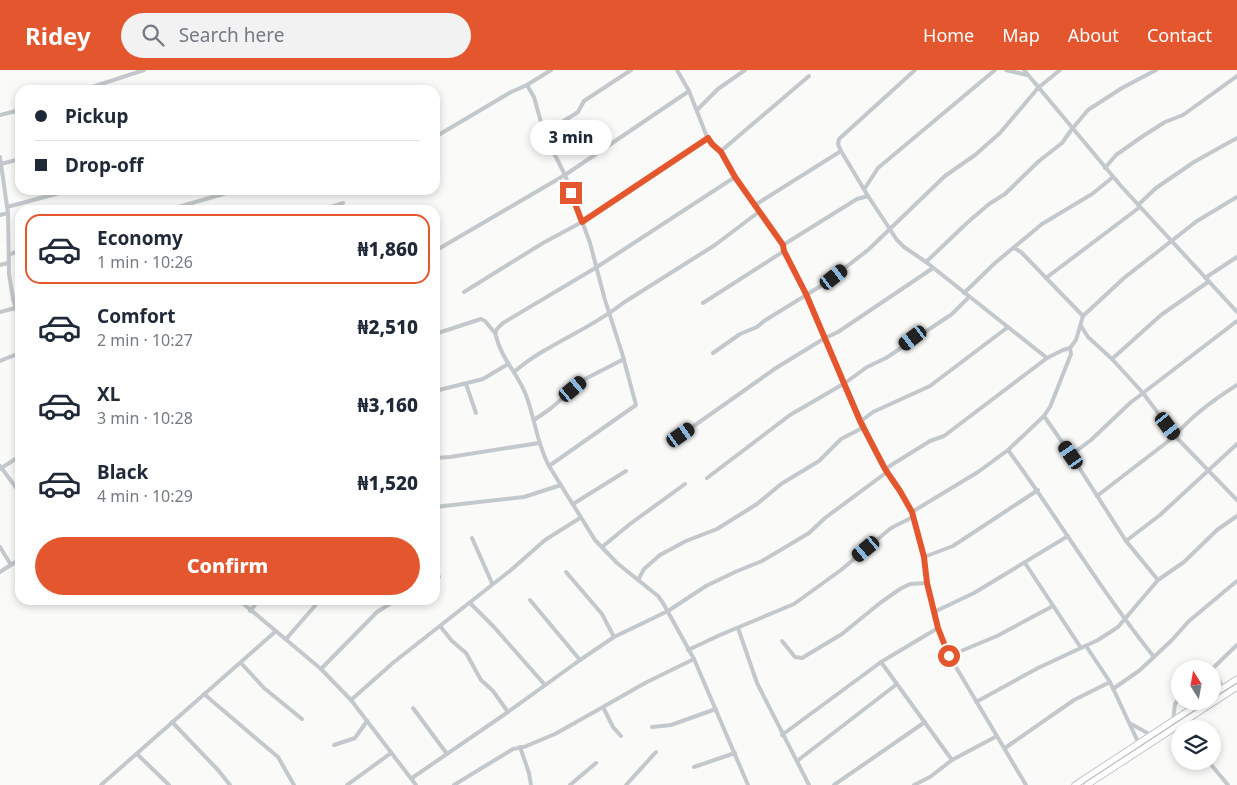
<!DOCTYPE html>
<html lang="en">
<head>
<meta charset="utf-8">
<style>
	:root { --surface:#fff; --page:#f2f2f3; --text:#1f2937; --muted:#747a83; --line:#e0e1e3; --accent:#e4572e }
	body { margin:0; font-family:"Noto Sans",sans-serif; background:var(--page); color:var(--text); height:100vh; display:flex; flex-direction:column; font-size:19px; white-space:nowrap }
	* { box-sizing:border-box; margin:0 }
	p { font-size:16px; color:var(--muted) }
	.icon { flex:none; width:28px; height:28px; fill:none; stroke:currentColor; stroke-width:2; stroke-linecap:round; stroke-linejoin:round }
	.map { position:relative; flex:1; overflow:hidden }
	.drawer { position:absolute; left:15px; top:135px; width:425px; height:400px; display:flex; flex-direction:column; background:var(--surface); border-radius:15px; box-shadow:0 2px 8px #0003 }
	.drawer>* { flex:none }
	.hud { position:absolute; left:15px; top:15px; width:425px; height:110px; border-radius:15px; box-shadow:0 2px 8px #0003; display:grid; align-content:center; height:110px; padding:0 20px; background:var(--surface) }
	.needle { width:32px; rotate:349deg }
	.tools { position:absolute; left:1171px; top:590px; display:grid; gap:10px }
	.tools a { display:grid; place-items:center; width:50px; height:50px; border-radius:50%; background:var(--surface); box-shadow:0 2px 8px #0003; font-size:25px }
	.end { position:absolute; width:22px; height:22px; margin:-11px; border:6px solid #e4572e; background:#fff; box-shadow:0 0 0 2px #fff }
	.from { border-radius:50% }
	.bubble { position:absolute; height:35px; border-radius:18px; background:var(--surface); box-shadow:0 2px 8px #0003; font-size:16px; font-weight:800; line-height:35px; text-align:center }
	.car { position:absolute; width:15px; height:30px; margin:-15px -8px; border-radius:6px; box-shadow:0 0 4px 1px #0007; background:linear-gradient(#222 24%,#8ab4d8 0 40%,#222 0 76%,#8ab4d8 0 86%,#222 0) }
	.hud b { display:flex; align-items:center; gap:18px; height:48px; font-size:19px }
	.hud b+b { border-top:1px solid var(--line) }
	.hud i { width:12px; height:12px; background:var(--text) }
	ul { padding:9px 0 0; list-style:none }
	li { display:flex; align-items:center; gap:15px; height:70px; margin:0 10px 8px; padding:0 10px; border:2px solid transparent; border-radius:15px }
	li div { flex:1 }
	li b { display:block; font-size:19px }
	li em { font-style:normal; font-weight:800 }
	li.selected { border-color:var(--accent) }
	li>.icon { width:45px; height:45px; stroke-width:1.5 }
	.action { display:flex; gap:10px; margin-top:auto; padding:10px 20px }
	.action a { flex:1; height:58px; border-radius:30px; background:var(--accent); color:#fff; font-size:20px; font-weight:800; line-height:58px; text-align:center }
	header { display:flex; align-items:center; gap:30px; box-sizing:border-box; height:70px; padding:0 25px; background:var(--accent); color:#fff }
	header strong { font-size:24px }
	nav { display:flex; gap:28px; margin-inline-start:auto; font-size:18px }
	.search { width:350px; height:45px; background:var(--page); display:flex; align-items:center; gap:12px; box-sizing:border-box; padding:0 18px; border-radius:28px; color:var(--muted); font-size:19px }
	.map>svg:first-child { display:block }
</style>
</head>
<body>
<header>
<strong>Ridey</strong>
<div class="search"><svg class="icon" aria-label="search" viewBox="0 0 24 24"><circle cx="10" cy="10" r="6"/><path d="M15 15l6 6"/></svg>Search here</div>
<nav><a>Home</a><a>Map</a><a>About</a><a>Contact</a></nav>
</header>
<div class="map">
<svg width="1237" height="715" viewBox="0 0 1237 715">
	<rect width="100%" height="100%" fill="#fafaf8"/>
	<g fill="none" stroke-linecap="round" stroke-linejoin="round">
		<defs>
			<g id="trunk">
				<path d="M1212 625 1237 609"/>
				<path d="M1075 715 1203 631"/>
				<path d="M1087 715 1237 617"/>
			</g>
		</defs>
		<!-- trunk casing -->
		<use href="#trunk" stroke="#b4b9bd" stroke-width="7"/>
		<!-- minor -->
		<g stroke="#c3c8cc" stroke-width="4">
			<path d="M677 0 689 21 707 67 712 75 721 81 735 107 783 175 784 181 807 224 825 268 776 298 681 365"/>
			<path d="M915 0 839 69 838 74 841 81 868 126 897 170 904 177 926 192 1047 288"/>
			<path d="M1006 0 1027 5"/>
			<path d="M1024 0 1121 116 1237 242"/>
			<path d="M527 15 534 27 544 63 565 105 590 173 605 230 622 283 636 335 549 396 595 470 617 493 658 526 663 533 694 589 748 715"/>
			<path d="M83 20 144 0"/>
			<path d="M239 20 249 17 257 20"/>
			<path d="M697 40 718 19 745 0"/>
			<path d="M0 45 20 40"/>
			<path d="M544 63 575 44 578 42 584 31 631 0"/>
			<path d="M435 67 511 22 527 15 551 0"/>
			<path d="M721 81 809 6"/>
			<path d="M0 87 8 143 9 204 13 229 20 253"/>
			<path d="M1 94 20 89"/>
			<path d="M1105 98 1116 85 1143 66 1165 52 1183 45 1237 6"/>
			<path d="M865 118 878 98 995 0"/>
			<path d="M755 135 841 81"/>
			<path d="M1138 135 1156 118 1194 92 1237 68"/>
			<path d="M7 137 71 120"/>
			<path d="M168 140 237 120"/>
			<path d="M322 140 343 133"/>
			<path d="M0 145 8 143"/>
			<path d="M783 175 857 129 868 126"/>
			<path d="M1014 178 1021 182 1083 246"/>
			<path d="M435 181 565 105 689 21"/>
			<path d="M10 184 20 181"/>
			<path d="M926 192 968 152 989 134 1005 124 1039 91 1062 73 1072 59 1088 40 1122 18 1156 0"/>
			<path d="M0 195 8 193"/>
			<path d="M933 198 838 262 825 268C844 312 863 356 885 399 893 415 906 428 912 444 921 466 923 489 927 511 930 533 937 556 944 577L1026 715"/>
			<path d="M1046 208 1140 137"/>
			<path d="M1205 208 1237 187"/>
			<path d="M464 222 543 173 582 152 708 68"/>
			<path d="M964 223 995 193 1042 154 1092 124 1113 107"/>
			<path d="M13 229 20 227"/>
			<path d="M703 233 784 181"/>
			<path d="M0 242 15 238"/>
			<path d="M1081 256 1088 267 1112 289 1143 323 1175 366 1237 430"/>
			<path d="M435 264 481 249 485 251 495 263"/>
			<path d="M713 283 740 264 757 257 764 251 824 214 868 180 945 106 975 85 1000 63 1038 18 1060 0"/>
			<path d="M1112 289 1161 245 1208 212"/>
			<path d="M0 291 20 283"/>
			<path d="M514 302C546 274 590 260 623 233L715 175 760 141"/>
			<path d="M466 314 476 343"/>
			<path d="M435 321 483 309 508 294"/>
			<path d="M1044 346 1071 385 1126 471 1158 510"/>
			<path d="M534 350 550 339 585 309 624 289"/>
			<path d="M861 351 873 342 930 316 1008 257"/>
			<path d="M1008 380C1058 448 1101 521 1154 587"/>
			<path d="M1071 385 1091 370 1130 333 1237 251"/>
			<path d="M435 388 450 387 539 373"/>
			<path d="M0 396 20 423"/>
			<path d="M549 396C537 374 535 349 526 325 518 304 501 288 496 266 494 260 499 257 503 253L597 197 735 107"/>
			<path d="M0 399 20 386"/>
			<path d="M885 399 930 371 944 366 1047 288 1063 280 1070 278"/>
			<path d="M707 408 790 345 845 313 867 297 886 288 952 244 969 227"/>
			<path d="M1097 426 1175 366C1191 346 1215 329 1237 315"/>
			<path d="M573 434 626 401"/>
			<path d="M435 437 524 427 561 415"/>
			<path d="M912 442 978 402 1008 380 1044 346 1050 337 1071 284 1070 278 1076 270 1083 246 1124 208 1197 151 1237 127"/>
			<path d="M472 468 492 513"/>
			<path d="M1126 471 1160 445 1237 374"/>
			<path d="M0 477 11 495"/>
			<path d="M602 477 630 454 685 414"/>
			<path d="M924 487 953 476 1038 420"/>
			<path d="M1025 493 1081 578"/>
			<path d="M435 499 439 507 435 510"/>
			<path d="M0 502 20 489"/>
			<path d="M566 502 602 544 614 567"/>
			<path d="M638 510 644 499 660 485 686 471 717 459 757 434 781 414 819 391 841 369 864 357"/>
			<path d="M239 530 321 599 351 630 416 715"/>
			<path d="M530 530 580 590"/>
			<path d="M470 533 494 557 545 615"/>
			<path d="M250 541 259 530"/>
			<path d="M934 542 974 523 1068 466"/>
			<path d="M440 556 452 571 466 583 481 610 493 621 508 642"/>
			<path d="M738 558 757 613 809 715"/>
			<path d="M286 569 320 530"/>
			<path d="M782 571 795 587 802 588 842 564 880 533 900 519 910 514 927 513"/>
			<path d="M1086 576 1110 612 1139 674"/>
			<path d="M688 580 720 565 794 534 841 500 891 458 913 447"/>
			<path d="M949 586 997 566 1053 536"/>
			<path d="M881 592 952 690"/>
			<path d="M241 593 264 618 302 649"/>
			<path d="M1212 598 1223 618"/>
			<path d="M321 599 377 542 396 530"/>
			<path d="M1212 599 1237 575"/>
			<path d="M1113 619 1140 600 1172 570 1189 551 1237 511"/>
			<path d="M204 624 278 687 294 715"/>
			<path d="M351 630 394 592 511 500 545 470 580 448"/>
			<path d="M976 632 1038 598 1098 570 1118 557 1158 510 1184 492 1217 460 1237 446"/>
			<path d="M603 637 645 613 694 589"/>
			<path d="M413 638 447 684"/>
			<path d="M1173 651 1175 634 1180 627"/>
			<path d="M172 652 218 700 230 715"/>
			<path d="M1131 654 1151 665"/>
			<path d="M652 657 671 655 716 639"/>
			<path d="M782 665 881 592 938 558"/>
			<path d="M334 675 355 668 367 651"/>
			<path d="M520 677 529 703 531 715"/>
			<path d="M1005 678 1074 630 1110 612"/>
			<path d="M137 684 169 715"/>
			<path d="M797 691 897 614"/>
			<path d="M1208 691 1228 715"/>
			<path d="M694 697 735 683"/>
			<path d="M412 708 508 642 580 590 614 567 668 541 706 516 735 502 762 491 809 463 825 448 887 402"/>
			<path d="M101 715 276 561"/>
			<path d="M347 715 391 683"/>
			<path d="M454 715 513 679 524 677 555 664 603 637 613 657 621 666"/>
			<path d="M570 715 596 693"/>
			<path d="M626 715 656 682"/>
			<path d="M834 715 925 652"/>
			<path d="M914 715 930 707 952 690 997 666"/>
		</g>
		<!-- trunk -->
		<use href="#trunk" stroke="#fff" stroke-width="5.5"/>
	</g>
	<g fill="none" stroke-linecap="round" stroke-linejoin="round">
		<!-- route -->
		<path stroke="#e4572e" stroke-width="6" d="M571 123 582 152 708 68 712 74 721 82 735 107 783 175 784 181 806 224 860 351 885 399 900 421 912 442 924 487 927 513 938 558 949 586"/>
	</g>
</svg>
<div class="tools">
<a><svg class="needle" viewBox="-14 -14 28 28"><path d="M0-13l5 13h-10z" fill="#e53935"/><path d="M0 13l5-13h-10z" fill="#747a83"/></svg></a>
<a><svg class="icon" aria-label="layers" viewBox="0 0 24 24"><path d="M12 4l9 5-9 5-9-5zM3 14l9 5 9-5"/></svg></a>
</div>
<i class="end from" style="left:949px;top:586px"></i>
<i class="end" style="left:571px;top:123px"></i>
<div class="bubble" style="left:530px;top:50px;width:82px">3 min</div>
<i class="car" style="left:834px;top:207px;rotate:52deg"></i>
<i class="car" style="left:913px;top:268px;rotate:233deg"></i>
<i class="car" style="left:573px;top:319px;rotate:50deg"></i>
<i class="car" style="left:1168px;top:356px;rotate:143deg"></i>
<i class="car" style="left:681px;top:365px;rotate:55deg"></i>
<i class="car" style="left:1071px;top:385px;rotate:325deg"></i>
<i class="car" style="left:866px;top:479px;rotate:230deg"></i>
<div class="hud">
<b><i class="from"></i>Pickup</b>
<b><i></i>Drop-off</b>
</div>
<section class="drawer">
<ul>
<li class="selected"><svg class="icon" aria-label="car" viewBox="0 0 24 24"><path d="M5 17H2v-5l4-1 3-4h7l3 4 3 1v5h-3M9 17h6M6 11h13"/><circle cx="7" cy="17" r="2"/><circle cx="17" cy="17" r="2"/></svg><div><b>Economy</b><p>1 min · 10:26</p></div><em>₦1,860</em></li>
<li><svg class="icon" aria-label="car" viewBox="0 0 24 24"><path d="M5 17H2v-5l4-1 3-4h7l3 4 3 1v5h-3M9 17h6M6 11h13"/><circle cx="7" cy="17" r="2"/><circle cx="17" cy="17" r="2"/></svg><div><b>Comfort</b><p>2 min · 10:27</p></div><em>₦2,510</em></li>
<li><svg class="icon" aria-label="car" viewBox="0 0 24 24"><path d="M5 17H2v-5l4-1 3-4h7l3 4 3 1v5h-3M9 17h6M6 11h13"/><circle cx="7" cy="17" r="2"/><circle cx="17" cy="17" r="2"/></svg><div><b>XL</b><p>3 min · 10:28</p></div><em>₦3,160</em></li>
<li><svg class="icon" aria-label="car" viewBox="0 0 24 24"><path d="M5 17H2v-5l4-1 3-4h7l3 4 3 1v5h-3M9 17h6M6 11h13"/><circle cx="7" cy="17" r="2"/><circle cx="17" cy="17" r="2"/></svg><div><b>Black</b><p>4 min · 10:29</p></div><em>₦1,520</em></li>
</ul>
<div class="action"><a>Confirm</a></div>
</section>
</div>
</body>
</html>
